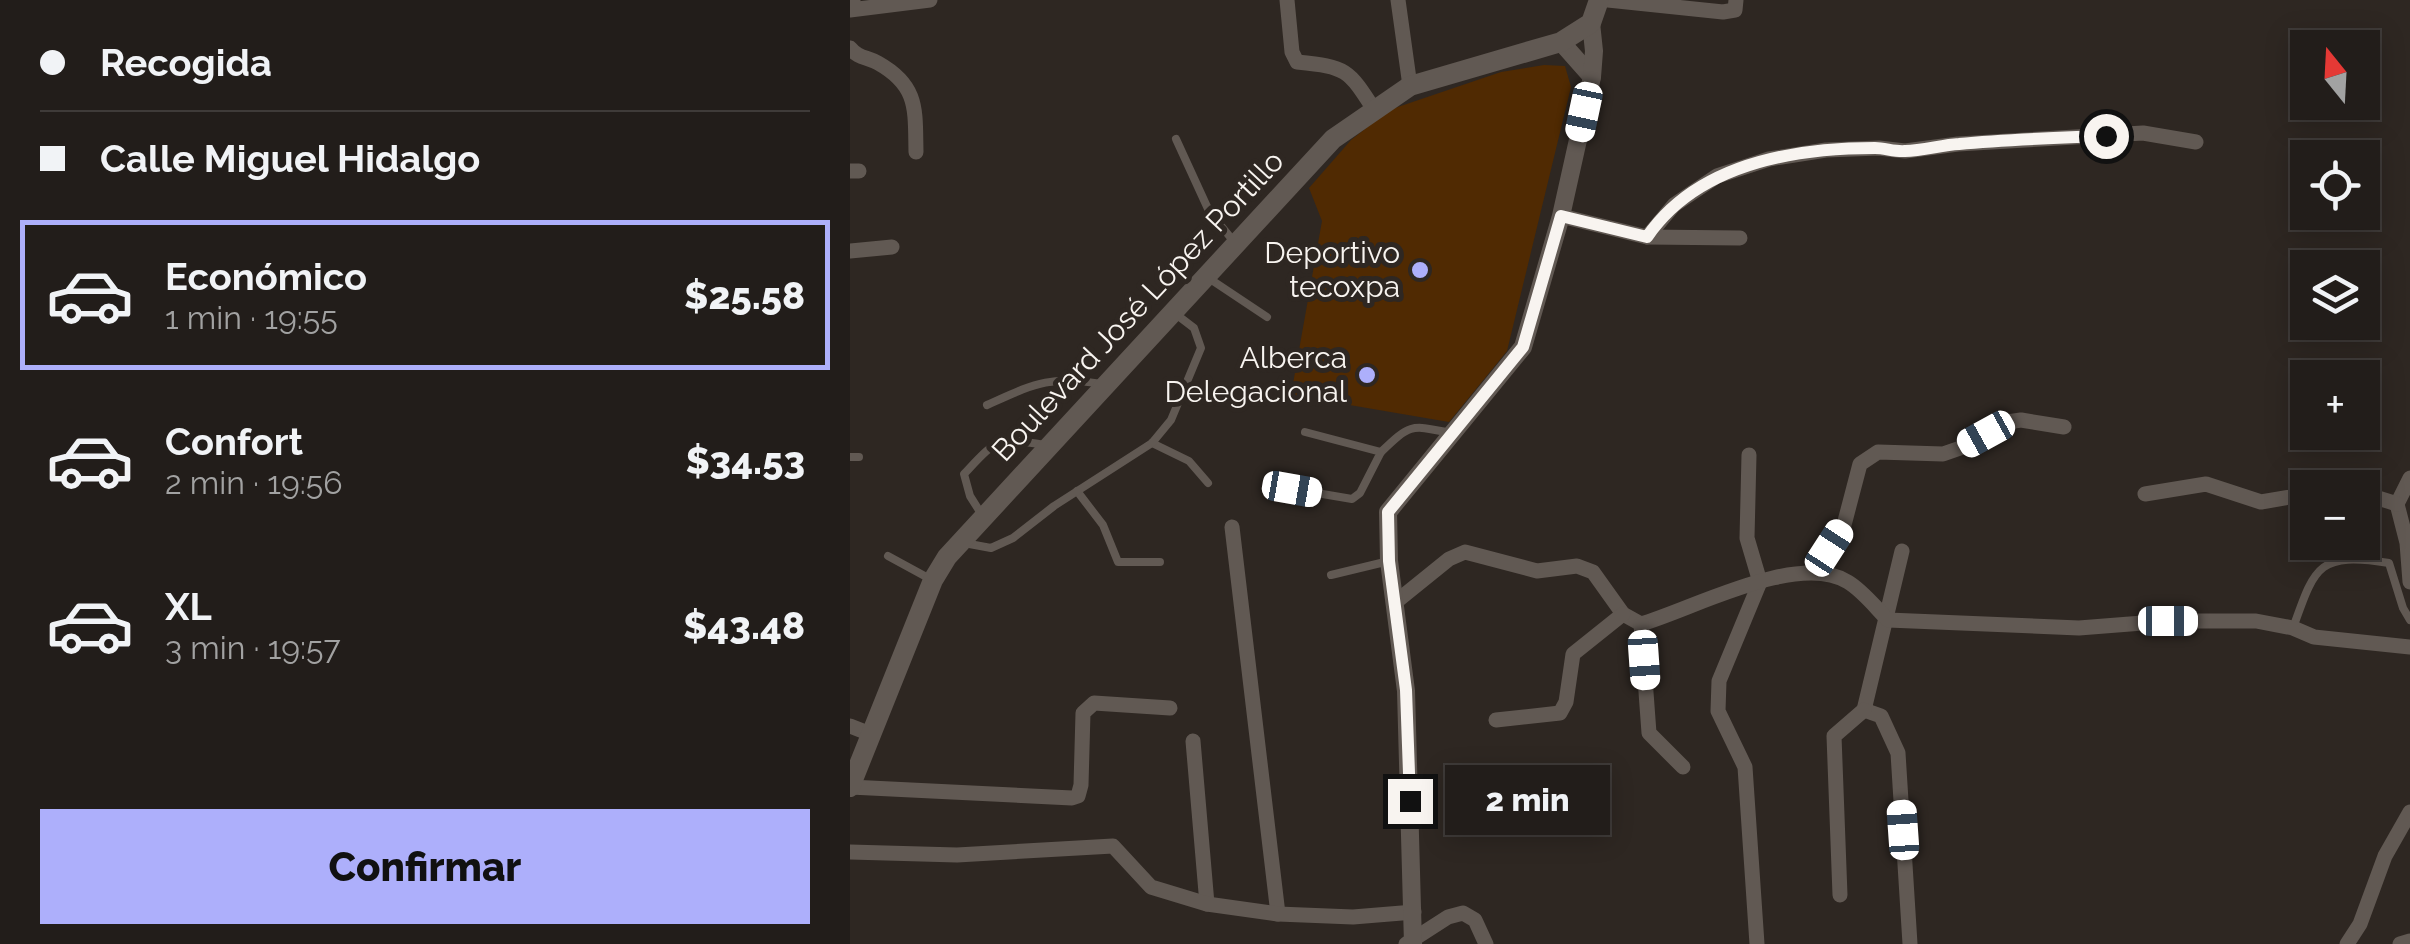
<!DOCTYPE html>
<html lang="es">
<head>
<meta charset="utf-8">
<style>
	:root { --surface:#221d1a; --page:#2a2623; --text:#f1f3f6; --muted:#a2a2a2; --line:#3f3b39; --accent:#adaffb }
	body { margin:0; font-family:Raleway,sans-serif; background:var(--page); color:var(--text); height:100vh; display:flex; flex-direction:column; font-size:38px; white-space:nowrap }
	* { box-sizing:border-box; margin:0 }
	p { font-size:32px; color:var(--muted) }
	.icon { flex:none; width:55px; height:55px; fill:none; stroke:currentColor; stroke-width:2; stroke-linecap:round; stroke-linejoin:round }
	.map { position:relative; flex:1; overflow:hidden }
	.drawer { display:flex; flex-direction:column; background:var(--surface); width:850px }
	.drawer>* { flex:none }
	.banner { display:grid; align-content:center; height:220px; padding:0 40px; background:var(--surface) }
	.needle { width:65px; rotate:342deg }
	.controls { position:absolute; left:1440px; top:30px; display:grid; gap:20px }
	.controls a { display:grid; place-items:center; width:90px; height:90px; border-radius:0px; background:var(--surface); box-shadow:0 5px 25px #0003,0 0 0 2px var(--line); font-size:50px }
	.end { position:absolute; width:45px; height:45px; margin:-22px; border:12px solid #f8f4f0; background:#111; box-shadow:0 0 0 5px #111 }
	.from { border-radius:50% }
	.bubble { position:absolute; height:70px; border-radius:0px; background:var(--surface); box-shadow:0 5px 25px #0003,0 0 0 2px var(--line); font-size:32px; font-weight:800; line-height:70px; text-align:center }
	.car { position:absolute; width:30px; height:60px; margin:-30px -15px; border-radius:12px; box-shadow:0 0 8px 2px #0007; background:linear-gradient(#fff 24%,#345 0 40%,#fff 0 76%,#345 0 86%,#fff 0) }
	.banner b { display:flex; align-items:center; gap:35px; height:95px; font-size:38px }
	.banner b+b { border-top:2px solid var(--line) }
	.banner i { width:25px; height:25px; background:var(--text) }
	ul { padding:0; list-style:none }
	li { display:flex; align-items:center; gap:30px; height:150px; margin:0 20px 15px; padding:0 20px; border:5px solid transparent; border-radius:0px }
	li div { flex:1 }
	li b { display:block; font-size:38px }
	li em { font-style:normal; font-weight:800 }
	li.on { border-color:var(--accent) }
	li>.icon { width:90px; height:90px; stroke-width:1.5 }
	.button { display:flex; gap:20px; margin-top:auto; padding:20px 40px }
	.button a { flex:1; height:115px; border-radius:0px; background:var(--accent); color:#111; font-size:40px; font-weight:800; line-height:115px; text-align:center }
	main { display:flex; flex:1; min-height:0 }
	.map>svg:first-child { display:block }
</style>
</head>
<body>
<main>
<section class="drawer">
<div class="banner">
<b><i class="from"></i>Recogida</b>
<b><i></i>Calle Miguel Hidalgo</b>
</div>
<ul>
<li class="on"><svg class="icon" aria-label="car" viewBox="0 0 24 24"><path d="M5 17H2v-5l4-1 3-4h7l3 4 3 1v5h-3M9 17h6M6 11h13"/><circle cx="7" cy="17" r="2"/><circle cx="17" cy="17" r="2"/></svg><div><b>Económico</b><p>1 min · 19:55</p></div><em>$25.58</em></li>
<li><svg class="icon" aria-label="car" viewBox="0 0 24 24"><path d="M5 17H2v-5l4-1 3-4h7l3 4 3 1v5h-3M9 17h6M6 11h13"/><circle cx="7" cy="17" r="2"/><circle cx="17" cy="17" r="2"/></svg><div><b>Confort</b><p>2 min · 19:56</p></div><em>$34.53</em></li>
<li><svg class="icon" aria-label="car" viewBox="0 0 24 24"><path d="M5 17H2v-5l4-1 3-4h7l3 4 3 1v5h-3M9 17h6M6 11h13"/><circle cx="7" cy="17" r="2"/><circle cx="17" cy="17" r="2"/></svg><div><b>XL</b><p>3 min · 19:57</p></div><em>$43.48</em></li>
</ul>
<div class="button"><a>Confirmar</a></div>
</section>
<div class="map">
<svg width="1560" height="944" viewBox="0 0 1560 944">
	<rect width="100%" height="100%" fill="#2e2722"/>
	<!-- green -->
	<path fill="#502a02" d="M694 65 715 66 721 87 657 351 599 422 441 395 472 221 459 188 501 140 539 110 651 72Z"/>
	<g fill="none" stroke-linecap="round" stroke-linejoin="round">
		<!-- service -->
		<g stroke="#615953" stroke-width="8">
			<path d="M326 139 359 211 385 243"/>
			<path d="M360 279 417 317"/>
			<path d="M137 405C184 384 199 375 252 384"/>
			<path d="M302 443 339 461 358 483"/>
			<path d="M531 452C561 423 561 425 601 433"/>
			<path d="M0 457H9"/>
			<path d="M443 489 502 499 510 493 531 452 455 432"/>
			<path d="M227 491 253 525 268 562H310"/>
			<path d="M132 515 120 496 114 474C147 439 146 437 195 445"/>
			<path d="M114 543 141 548 163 538 204 506 302 443 321 420 351 348 344 328 327 315"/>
			<path d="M38 556 82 580"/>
			<path d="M481 575 539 561"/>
			<path d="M1443 628C1465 566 1468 552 1539 563L1553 608 1560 620"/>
		</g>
		<!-- minor -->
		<g stroke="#615953" stroke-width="15">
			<path d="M3 0 0 10 80 0"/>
			<path d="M437 0 442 52 447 62C497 67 498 69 525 111"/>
			<path d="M548 0 560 86"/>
			<path d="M758 0 873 12 885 10 886 0"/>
			<path d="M0 48C8 58 17 57 28 63 69 86 65 110 66 152"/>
			<path d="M0 171H9"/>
			<path d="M711 216 797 237 824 205 867 176 919 159 976 150 1029 148 1055 151 1108 144 1293 133 1346 142"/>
			<path d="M797 237 890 238"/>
			<path d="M0 251 42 247"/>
			<path d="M899 455 897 538 910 582 869 681 868 711 895 767 907 944"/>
			<path d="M1560 478 1547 504 1557 543 1560 582"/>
			<path d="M1512 493 1547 504"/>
			<path d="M1295 494 1356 484 1411 502 1458 494"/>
			<path d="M382 527 428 914"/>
			<path d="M1052 551 1014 710 1031 716 1048 753 1060 944"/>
			<path d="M964 571 994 525 1010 464 1028 452 1093 454 1116 446 1157 422 1171 420 1214 427"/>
			<path d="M547 601 599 559 615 552 687 571 727 566 743 572 773 614 791 624C843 609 948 551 998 582 1013 591 1026 608 1038 620L1229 628 1318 621H1406L1443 628 1464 637 1560 647"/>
			<path d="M791 624 799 733 833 767"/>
			<path d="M646 720 710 713 716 702 723 654 773 614"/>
			<path d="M0 726 23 735"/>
			<path d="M343 741 357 904"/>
			<path d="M0 787 222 798 228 796 231 785 233 713 244 703 320 708"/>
			<path d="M0 852 107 855 263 846 301 887 357 904 428 914 503 917 564 912"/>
			<path d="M990 895 984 736 1014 710"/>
			<path d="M556 944 598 917 613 913 625 920 636 944"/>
			<path d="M1497 944 1510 924 1535 856 1560 812"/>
			<path d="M1550 944 1560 941"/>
		</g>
		<!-- tertiary -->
		<g stroke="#615953" stroke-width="18">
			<path d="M711 42 742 77"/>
			<path d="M563 944 556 691 539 561 538 512 673 347 711 216 742 77 744 51 741 23"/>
		</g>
		<!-- secondary -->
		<path stroke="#615953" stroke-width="20" d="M0 787 83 580 97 557 483 139 560 86 711 42 741 23 749 0"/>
	</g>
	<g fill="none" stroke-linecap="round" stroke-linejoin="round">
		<!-- route -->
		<path stroke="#f8f4f0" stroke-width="12" d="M560 801 556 690 539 561 538 512 673 347 711 216 797 237C847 164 942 148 1025 148 1035 148 1045 152 1055 151 1073 151 1091 145 1109 144 1158 139 1207 138 1256 136"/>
	</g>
	<!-- markers -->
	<g fill="#adaffb" stroke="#2e2722" stroke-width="4">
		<circle cx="570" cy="270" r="10"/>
		<circle cx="517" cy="375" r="10"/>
	</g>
	<g text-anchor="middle" stroke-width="10" stroke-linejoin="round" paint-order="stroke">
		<!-- poi labels -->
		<g font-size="30" fill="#f8f4f0" stroke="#2e2722" text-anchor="end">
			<text x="550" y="263">Deportivo<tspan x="550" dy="34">tecoxpa</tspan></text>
			<text x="497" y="368">Alberca<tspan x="497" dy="34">Delegacional</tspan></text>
		</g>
		<!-- street labels -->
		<g font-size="30" fill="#f8f4f0" stroke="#2e2722">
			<text transform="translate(288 306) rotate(-47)" y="10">Boulevard José López Portillo</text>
		</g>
	</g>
</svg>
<div class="controls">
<a><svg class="needle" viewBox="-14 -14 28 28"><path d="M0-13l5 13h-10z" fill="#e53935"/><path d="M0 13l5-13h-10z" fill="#a2a2a2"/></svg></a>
<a><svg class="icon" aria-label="locate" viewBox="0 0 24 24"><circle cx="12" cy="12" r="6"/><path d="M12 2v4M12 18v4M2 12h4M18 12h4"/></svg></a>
<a><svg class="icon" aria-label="layers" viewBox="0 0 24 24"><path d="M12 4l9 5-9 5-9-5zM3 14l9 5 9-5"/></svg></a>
<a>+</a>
<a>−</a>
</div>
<i class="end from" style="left:1256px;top:136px"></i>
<i class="end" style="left:560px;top:801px"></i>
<div class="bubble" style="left:595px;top:765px;width:165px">2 min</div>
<i class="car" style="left:734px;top:112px;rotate:192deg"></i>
<i class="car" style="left:1136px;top:434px;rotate:241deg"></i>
<i class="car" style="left:442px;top:489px;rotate:100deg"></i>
<i class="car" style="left:979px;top:548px;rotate:33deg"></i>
<i class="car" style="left:1318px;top:621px;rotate:90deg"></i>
<i class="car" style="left:794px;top:660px;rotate:176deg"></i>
<i class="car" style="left:1053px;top:830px;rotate:356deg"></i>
</div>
</main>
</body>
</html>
